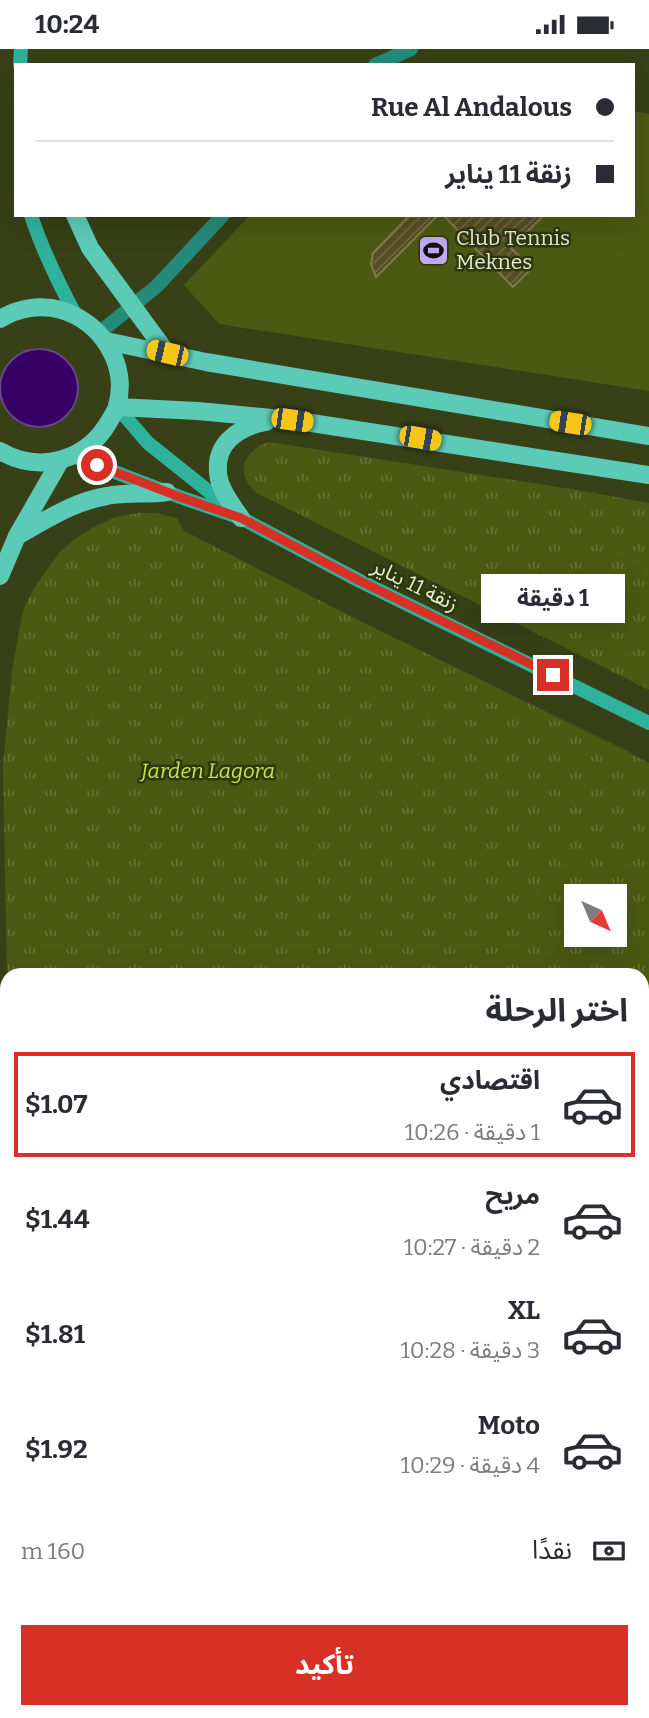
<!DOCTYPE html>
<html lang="ar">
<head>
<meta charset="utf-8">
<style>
	:root { --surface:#fff; --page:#f2f2f3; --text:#2b2b33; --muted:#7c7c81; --line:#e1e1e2; --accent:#d93025 }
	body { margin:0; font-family:Bitter,"Noto Sans Arabic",serif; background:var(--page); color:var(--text); direction:rtl; height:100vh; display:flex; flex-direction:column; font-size:26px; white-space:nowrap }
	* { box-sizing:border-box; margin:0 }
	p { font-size:23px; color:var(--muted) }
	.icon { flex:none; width:38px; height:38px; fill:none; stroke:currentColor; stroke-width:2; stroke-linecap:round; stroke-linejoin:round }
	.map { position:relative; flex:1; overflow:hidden; direction:ltr }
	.panel { position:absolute; left:0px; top:919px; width:649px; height:751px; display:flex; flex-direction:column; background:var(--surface); border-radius:21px 21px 0 0; box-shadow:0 7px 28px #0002; direction:rtl }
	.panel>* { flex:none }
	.top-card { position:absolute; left:14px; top:14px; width:621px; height:154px; border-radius:0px; box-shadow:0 7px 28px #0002; direction:rtl; display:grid; align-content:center; height:154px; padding:0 21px; background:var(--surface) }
	.needle { width:46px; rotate:136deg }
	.buttons { position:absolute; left:564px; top:835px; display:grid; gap:14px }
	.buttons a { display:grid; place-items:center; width:63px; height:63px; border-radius:0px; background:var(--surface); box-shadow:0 7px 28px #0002; font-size:35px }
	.end { position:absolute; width:32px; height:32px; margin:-16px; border:9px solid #d93025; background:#fff; box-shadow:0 0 0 4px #fff }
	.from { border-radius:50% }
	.bubble { position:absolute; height:49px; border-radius:0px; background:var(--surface); box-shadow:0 7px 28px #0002; font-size:23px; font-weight:700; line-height:49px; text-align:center; direction:rtl }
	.car { position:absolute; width:21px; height:42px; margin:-21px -10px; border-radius:9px; box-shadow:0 0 5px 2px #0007; background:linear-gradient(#f5c518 24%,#345 0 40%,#f5c518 0 76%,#345 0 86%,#f5c518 0) }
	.top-card b { display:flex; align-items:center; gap:24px; height:66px; font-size:26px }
	.top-card b+b { border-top:2px solid var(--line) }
	.top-card i { width:18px; height:18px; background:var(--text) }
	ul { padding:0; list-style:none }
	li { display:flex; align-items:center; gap:21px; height:105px; margin:0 14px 10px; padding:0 7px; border:4px solid transparent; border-radius:0px }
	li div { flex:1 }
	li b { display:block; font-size:26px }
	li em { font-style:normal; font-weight:700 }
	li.active { border-color:var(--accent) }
	li>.icon { width:63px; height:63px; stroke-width:1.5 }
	h2 { padding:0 21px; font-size:32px; line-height:84px }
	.pay { display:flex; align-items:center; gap:18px; height:77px; padding:0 21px; font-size:26px }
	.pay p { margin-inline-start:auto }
	.button { display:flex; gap:14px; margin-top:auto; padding:14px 21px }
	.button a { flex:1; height:80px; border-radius:0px; background:var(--accent); color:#fff; font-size:28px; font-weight:700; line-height:80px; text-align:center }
	.status { display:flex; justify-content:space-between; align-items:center; height:49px; padding:0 35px; background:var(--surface); direction:ltr }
	.status svg { height:19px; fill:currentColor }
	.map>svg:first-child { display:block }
</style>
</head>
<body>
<div class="status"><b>10:24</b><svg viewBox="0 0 49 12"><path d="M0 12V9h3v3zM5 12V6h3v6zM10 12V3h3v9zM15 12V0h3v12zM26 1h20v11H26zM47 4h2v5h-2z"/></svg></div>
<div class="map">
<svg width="649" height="1669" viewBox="0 0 649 1669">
	<defs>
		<pattern id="park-tufts" width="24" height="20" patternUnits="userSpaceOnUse" patternTransform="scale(1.75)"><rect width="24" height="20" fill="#4c5912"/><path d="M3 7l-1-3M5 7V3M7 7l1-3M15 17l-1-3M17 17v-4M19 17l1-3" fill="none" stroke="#667134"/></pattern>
		<pattern id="building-hatch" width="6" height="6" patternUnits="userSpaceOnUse" patternTransform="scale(1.75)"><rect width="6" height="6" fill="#564e23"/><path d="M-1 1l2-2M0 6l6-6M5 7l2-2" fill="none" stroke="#6e6842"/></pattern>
	</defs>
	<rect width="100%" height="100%" fill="#384017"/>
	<!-- grass -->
	<path fill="#4c5912" d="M634 62 649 65V342L219 275 184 236 250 166H634Z"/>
	<!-- park -->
	<g fill="url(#park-tufts)" fill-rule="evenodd">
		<path d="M269 393 571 440 649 454V641L255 443C235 424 243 401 269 393Z"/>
		<path d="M139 464H156L177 469 184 482 354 569 623 700 649 714V1024H642V926H7V928L3 717 12 621 23 561 36 536 59 504 75 490 92 479 115 468ZM576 847H614V886H576Z"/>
	</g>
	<!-- water -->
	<circle fill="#360065" stroke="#6a4686" stroke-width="2" cx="39" cy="339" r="39"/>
	<!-- building -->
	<g fill="url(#building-hatch)" stroke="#817a4d" stroke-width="2">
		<path d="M410 166H438L376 228 371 215 373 204Z"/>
		<path d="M443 166H544L511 199 531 220 513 238Z"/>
	</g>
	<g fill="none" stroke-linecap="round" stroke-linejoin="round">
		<!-- street -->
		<g stroke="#248b7a" stroke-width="14">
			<path d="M375 16 411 0"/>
			<path d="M99 284 157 237 223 166"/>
			<path d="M642 1351 649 1349"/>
			<path d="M642 1532 649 1531"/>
			<path d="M642 1584 649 1588"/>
			<path d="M136 1669 138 1662"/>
		</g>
		<!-- secondary -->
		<g stroke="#2eb29d" stroke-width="14">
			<path d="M20 16 21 0"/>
			<path d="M31 166C42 201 58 233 75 265"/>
			<path d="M117 358 148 394 232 461"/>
			<path d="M73 407 180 448 241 469 360 532 649 674"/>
		</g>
		<!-- primary -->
		<g stroke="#5bcbb7" stroke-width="18">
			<path d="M75 166 90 199 167 304"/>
			<path d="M0 270C18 259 41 255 61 261 101 273 129 315 117 357 116 362 112 367 110 371 87 412 40 425 0 402"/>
			<path d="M106 292 206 313 649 387"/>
			<path d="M117 358 198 362 292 371 649 426"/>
			<path d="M241 469C233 457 222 444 219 430 212 396 237 378 266 373"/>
			<path d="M17 487C46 471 75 452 107 447 127 443 147 446 167 443"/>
			<path d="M0 527 17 487 60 412"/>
			<path d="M0 1474 3 1483"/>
			<path d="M0 1558 7 1552"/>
			<path d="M293 1662 305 1669"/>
		</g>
	</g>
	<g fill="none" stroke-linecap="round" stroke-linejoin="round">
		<!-- route -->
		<path stroke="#d93025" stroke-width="9" d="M97 416 180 448 241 469 360 532 553 626"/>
	</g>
	<!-- icons -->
	<defs>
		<symbol id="stadium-square" viewBox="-11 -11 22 22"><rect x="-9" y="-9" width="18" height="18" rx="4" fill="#c1a8f3" stroke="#2e360c"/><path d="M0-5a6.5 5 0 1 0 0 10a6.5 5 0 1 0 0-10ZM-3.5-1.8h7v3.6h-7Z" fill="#111"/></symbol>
	</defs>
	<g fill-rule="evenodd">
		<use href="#stadium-square" x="416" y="184" width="35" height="35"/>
	</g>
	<g text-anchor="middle" stroke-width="5" stroke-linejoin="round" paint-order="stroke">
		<!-- poi labels -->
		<g font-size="21" fill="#e4ebd3" stroke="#2e360c" text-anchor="start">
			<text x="456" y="196">Club Tennis<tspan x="456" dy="24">Meknes</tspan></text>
		</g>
		<!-- street labels -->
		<g font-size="21" fill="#e4ebd3" stroke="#2e360c">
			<text transform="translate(415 536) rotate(26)" y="7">زنقة 11 يناير</text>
		</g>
		<!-- park labels -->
		<g font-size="21" font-style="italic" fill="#c8e548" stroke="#2e360c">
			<text x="208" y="729">Jarden Lagora</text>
		</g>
	</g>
</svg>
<div class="buttons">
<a><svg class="needle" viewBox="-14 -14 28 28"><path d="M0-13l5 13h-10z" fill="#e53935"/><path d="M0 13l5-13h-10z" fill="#7c7c81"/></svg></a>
</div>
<i class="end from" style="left:97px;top:416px"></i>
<i class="end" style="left:553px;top:626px"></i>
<div class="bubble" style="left:481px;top:525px;width:144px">1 دقيقة</div>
<i class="car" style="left:167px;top:304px;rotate:283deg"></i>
<i class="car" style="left:292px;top:371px;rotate:98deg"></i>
<i class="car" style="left:570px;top:374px;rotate:279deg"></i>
<i class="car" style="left:420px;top:389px;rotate:100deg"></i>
<div class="top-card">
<b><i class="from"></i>Rue Al Andalous</b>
<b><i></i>زنقة 11 يناير</b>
</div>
<section class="panel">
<h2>اختر الرحلة</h2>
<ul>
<li class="active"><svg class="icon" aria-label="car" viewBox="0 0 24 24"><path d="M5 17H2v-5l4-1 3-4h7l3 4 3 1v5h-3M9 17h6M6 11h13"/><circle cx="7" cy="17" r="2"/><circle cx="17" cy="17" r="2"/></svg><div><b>اقتصادي</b><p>1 دقيقة · 10:26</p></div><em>$1.07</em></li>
<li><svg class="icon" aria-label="car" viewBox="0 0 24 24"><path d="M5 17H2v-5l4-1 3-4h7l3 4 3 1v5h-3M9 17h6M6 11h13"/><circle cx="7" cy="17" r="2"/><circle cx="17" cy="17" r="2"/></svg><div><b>مريح</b><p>2 دقيقة · 10:27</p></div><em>$1.44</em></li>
<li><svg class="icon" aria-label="car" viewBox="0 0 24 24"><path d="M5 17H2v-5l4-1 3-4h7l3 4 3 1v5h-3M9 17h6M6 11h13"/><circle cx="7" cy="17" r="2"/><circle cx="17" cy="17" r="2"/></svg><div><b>XL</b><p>3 دقيقة · 10:28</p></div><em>$1.81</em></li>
<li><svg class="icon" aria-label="car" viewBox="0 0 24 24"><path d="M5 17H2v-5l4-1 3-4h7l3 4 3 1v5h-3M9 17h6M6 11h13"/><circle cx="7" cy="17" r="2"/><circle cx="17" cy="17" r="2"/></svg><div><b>Moto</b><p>4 دقيقة · 10:29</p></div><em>$1.92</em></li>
</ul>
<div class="pay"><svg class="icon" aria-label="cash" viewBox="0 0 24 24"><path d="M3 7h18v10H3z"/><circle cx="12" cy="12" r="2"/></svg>نقدًا<p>160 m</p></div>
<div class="button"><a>تأكيد</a></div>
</section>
</div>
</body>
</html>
